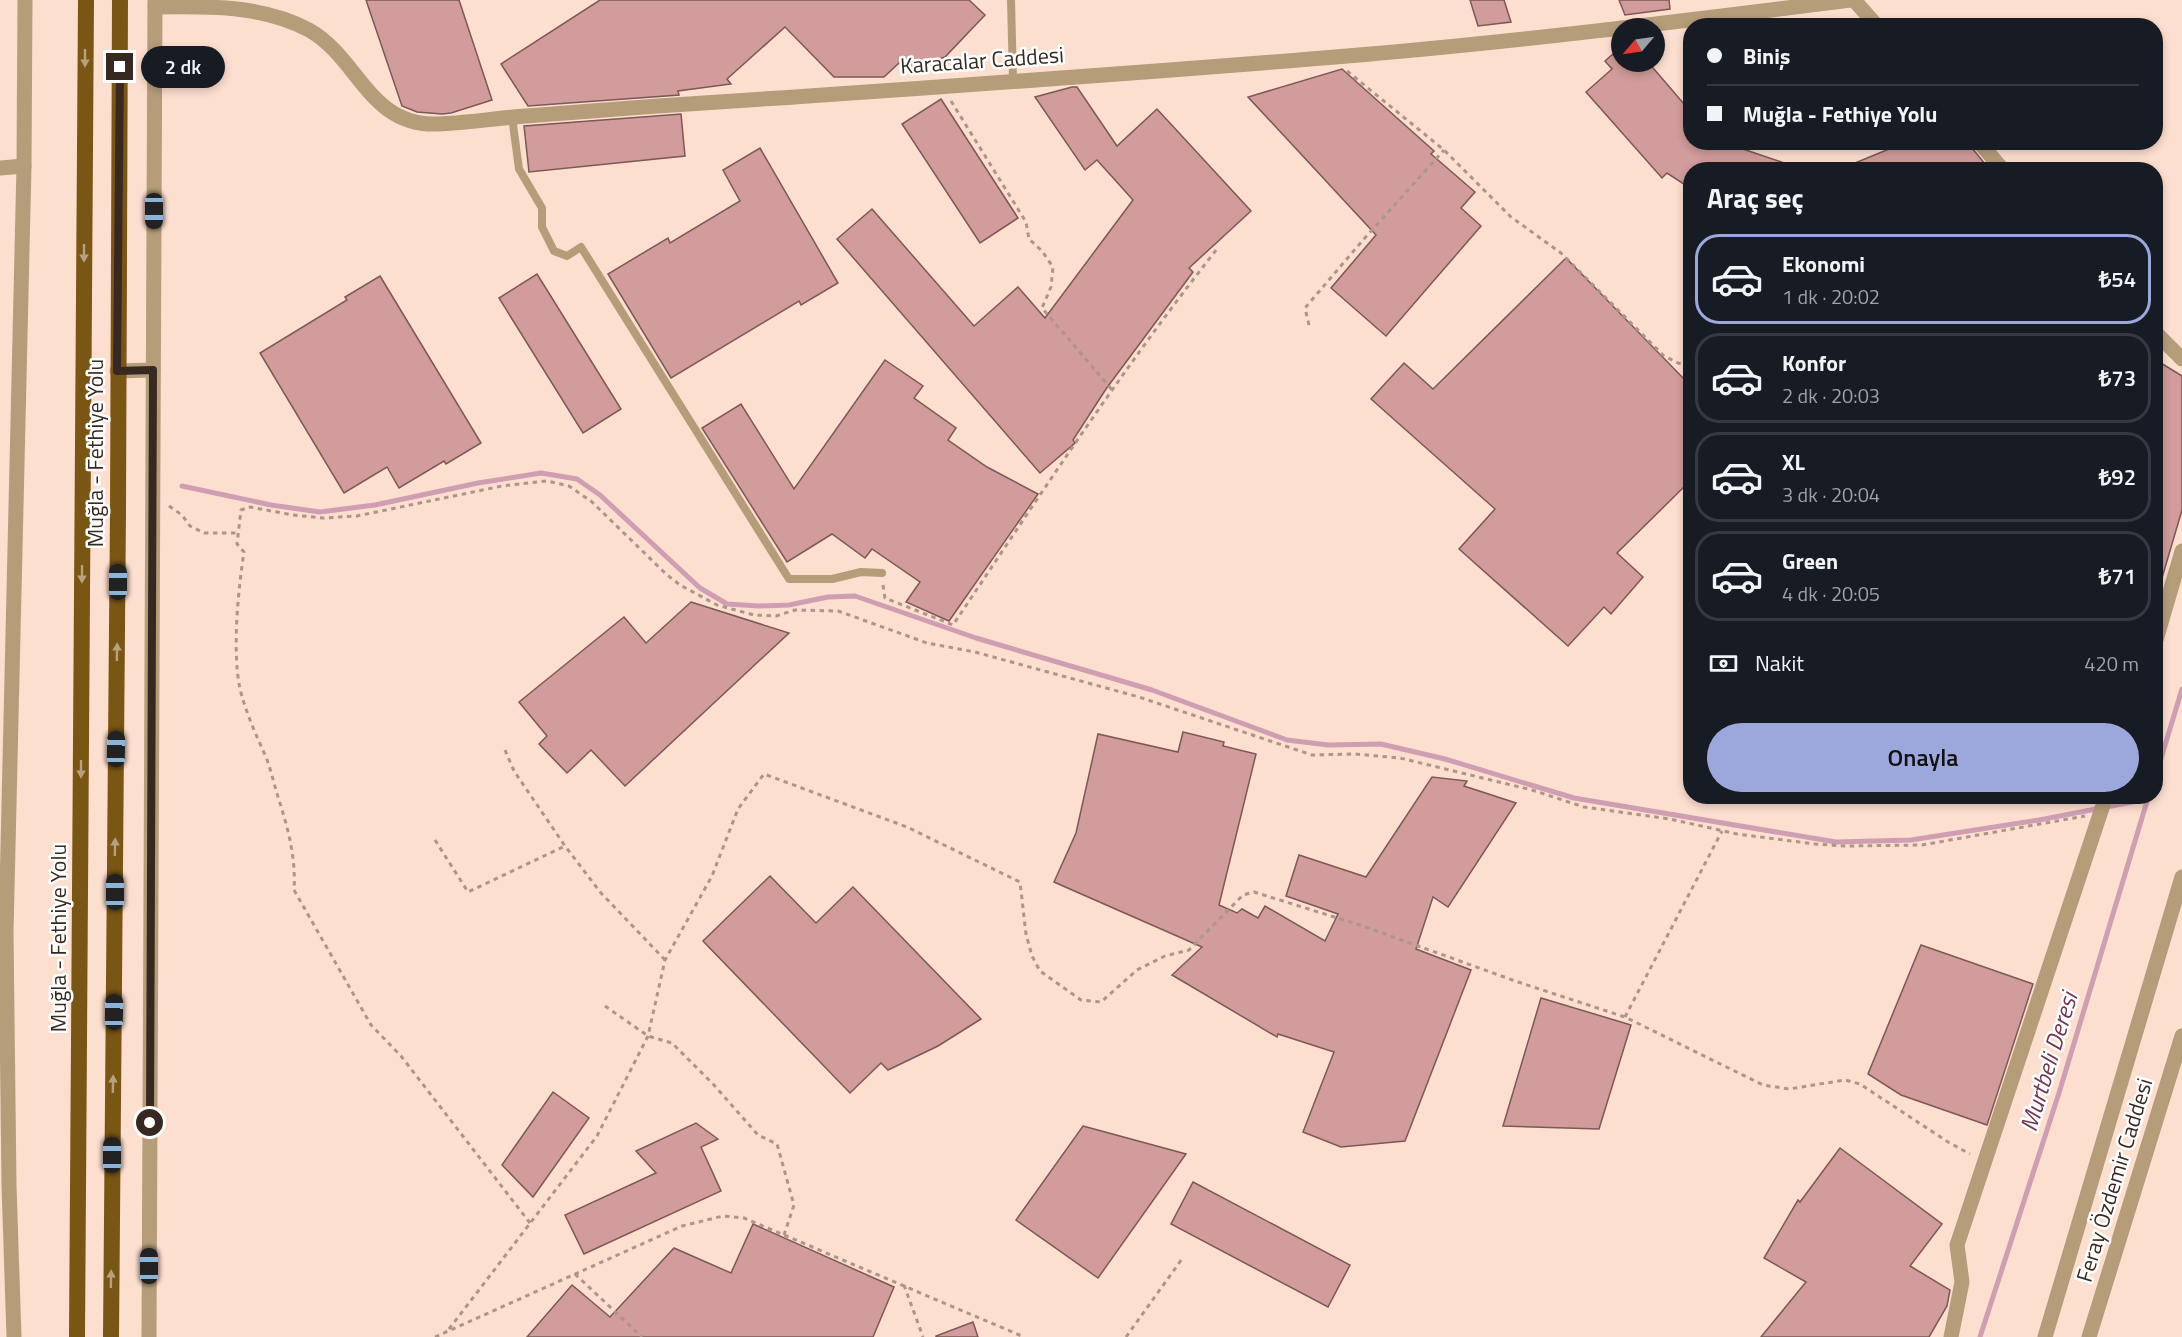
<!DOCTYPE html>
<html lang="tr">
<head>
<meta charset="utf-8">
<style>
	:root { --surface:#171b24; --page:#20242c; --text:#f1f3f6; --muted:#9ea1a6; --line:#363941; --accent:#9ca7dc }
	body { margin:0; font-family:"Titillium Web",sans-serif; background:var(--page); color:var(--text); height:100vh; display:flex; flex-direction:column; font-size:22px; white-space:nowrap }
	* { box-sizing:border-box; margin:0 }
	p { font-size:20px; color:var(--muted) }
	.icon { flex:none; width:33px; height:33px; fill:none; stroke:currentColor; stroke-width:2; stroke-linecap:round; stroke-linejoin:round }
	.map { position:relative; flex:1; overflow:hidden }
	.drawer { position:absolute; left:1683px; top:162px; width:480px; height:642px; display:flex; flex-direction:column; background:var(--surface); border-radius:24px; box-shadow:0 3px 9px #0003 }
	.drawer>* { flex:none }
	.guide { position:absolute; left:1683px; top:18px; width:480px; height:132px; border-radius:24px; box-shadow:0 3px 9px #0003; display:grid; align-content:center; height:132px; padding:0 24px; background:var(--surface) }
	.needle { width:39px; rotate:241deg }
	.buttons { position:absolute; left:1611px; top:18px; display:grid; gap:12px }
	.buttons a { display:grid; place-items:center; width:54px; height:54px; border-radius:50%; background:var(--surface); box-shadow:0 3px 9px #0003; font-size:30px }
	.end { position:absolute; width:27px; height:27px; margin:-14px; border:8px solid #372922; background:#fff; box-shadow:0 0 0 3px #fff }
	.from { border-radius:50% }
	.bubble { position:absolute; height:42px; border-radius:21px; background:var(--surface); box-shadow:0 3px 9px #0003; font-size:20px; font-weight:600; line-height:42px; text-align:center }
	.car { position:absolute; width:18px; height:36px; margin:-18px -9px; border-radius:8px; box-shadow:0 0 4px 2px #0007; background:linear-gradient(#222 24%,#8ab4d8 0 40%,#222 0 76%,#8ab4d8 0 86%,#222 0) }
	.guide b { display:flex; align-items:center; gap:21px; height:57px; font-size:22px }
	.guide b+b { border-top:2px solid var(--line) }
	.guide i { width:15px; height:15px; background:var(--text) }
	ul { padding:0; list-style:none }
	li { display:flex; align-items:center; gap:18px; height:90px; margin:0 12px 9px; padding:0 12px; border:3px solid var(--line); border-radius:24px }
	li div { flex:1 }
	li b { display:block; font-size:22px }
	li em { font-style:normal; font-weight:600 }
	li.on { border-color:var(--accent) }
	li>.icon { width:54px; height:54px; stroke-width:1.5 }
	h2 { padding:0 24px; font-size:27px; line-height:72px }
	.pay { display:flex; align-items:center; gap:15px; height:66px; padding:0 24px; font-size:22px }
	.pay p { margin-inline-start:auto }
	.button { display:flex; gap:12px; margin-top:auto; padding:12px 24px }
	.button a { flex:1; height:69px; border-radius:36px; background:var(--accent); color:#111; font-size:24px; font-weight:600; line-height:69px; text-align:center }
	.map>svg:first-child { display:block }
</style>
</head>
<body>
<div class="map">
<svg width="2182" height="1337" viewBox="0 0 2182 1337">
	<rect width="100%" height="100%" fill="#fddfd0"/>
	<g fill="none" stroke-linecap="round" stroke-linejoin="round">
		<!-- stream -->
		<g stroke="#cf9eb2" stroke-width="5">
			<path d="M182 486 271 505 320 512 375 505 478 483 541 473 577 479 600 495 700 588 727 604 759 606 789 605 828 597 855 596 976 638 1152 690 1287 740 1328 745 1381 744 1445 759 1574 798 1836 842 1911 840 2039 820 2148 799"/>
			<path d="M2156 775 2182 689"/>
			<path d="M1980 1337 2059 1093 2148 798"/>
		</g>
	</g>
	<!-- building -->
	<g fill="#d19c9b" stroke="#7c5857" stroke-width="1.5">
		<path d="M366 0H459L492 100 451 113 442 114 417 112 402 106Z"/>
		<path d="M600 0H969L985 15 945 57 906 70 899 63 884 77H834L785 27 727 79 731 84 678 91 679 95 528 106 501 64Z"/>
		<path d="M1470 0H1504L1511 22 1478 26Z"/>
		<path d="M1619 0H1669L1670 9 1625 15Z"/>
		<path d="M1622 46V62H1648L1690 111V142H1733L1737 147 1796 167V170H1690V188L1667 173 1662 178 1586 92 1612 69 1605 61Z"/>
		<path d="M1342 69 1434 151 1431 154 1475 192 1461 208 1481 226 1386 336 1331 288 1376 235 1248 97Z"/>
		<path d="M1072 87H1077L1117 146 1157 109 1251 211 1189 268 1193 272 1106 389 1073 440 1075 443 1040 473 837 239 872 209 974 326 1018 287 1045 318 1133 200 1097 160 1085 170 1035 97Z"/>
		<path d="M941 99 1018 218 980 243 902 124Z"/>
		<path d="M681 114 685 156 529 172 524 126Z"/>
		<path d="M1906 142H1969L1972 148 1990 170H1838Z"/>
		<path d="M760 148 838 283 801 305 799 301 671 378 608 274 668 238 670 243 740 201 723 170Z"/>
		<path d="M1566 258 1684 379 1690 372V481L1617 553 1643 577 1611 614 1604 607 1568 646 1459 549 1495 509 1371 399 1404 363 1433 389Z"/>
		<path d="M537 274 621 409 583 433 499 298Z"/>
		<path d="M380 276 481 443 446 464 444 461 399 488 387 467 344 493 260 353 347 300 345 297Z"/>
		<path d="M885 360 923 386 914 398 956 428 948 440 987 467 1038 494 949 621 906 602 920 582 872 549 865 558 832 534 787 562 702 428 741 404 794 489Z"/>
		<path d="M2156 360 2182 376V510L2159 588 2156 587Z"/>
		<path d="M691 602 789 633 625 786 591 750 567 773 539 744 547 736 519 702 624 617 646 643Z"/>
		<path d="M1183 732 1224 742 1223 746 1256 754 1219 905 1237 913 1242 909 1258 918 1265 906 1325 941 1338 914 1286 896 1299 855 1366 877 1432 777 1467 781 1464 786 1516 803 1448 907 1433 897 1416 949 1471 970 1405 1141 1341 1147 1303 1132 1334 1052 1278 1034 1277 1037 1172 975 1202 947 1054 882 1076 833 1098 734 1178 752Z"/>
		<path d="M770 876 816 923 853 887 981 1019 938 1046 888 1070 881 1063 850 1093 703 941Z"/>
		<path d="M1921 945 2033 984 1987 1125 1901 1095 1868 1074Z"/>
		<path d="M1541 998 1631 1025 1599 1129 1503 1126Z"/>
		<path d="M553 1092 589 1118 533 1197 502 1165Z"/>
		<path d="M696 1123 718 1139 701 1147 721 1191 584 1254 565 1215 656 1173 636 1151Z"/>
		<path d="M1083 1126 1186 1154 1098 1278 1016 1220Z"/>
		<path d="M1840 1148 1942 1224 1910 1266 1950 1290 1947 1306 1929 1337H1761L1806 1282 1764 1258 1798 1200 1800 1202Z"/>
		<path d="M1193 1182 1350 1265 1328 1307 1171 1224Z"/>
		<path d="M753 1224 894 1287 873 1337H527L572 1285 610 1317 674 1248 731 1273Z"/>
		<path d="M973 1322 978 1337H936V1336Z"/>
	</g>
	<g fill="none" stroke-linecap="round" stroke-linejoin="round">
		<!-- path -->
		<g stroke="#ac9589" stroke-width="3" stroke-dasharray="4.5 4.5" stroke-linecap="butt">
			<path d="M1347 71 1444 150 1511 217 1561 253 1664 356 1678 363 1690 365"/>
			<path d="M951 101 1026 222 1029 239 1042 251 1053 267 1051 287 1042 308 1113 391"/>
			<path d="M1309 325 1305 308 1363 240 1444 150"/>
			<path d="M169 506 182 515 190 526 204 533H238"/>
			<path d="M883 585 885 598 953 625C1038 498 1122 369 1217 249"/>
			<path d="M505 750 514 771 565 846 601 893 665 960"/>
			<path d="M435 840 468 892 565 846"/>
			<path d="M605 1006 648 1036 672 1043 714 1085 758 1135 777 1144 794 1205 784 1235"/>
			<path d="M1625 1017 1722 831"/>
			<path d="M530 1223 401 1056 371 1025 294 890C296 857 288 828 278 797 274 784 271 770 266 757 256 735 246 713 240 689 232 650 238 592 244 552L237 544 241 510 250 507 293 515 323 518 357 516 502 486 547 481 569 486 592 502 666 574 680 585 717 605 754 615 776 616 795 610 838 611 927 643 975 652 1139 697 1312 755 1355 754 1400 758 1532 790 1584 807 1670 819 1737 834 1815 844 1845 846 1922 845 2085 816"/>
			<path d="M575 1274 642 1337"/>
			<path d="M904 1285 923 1337"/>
			<path d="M449 1329 597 1136 648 1036 665 960 712 876 738 809 764 774 907 827 1020 882 1026 934 1032 956 1040 971 1081 1000 1101 1002 1137 970 1165 956 1189 950 1243 895 1254 892 1360 925 1518 982 1625 1017 1763 1085 1789 1089 1845 1080 1860 1084 1948 1142 1970 1154"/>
			<path d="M435 1337 682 1226 723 1216 744 1218 1024 1337"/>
			<path d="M1126 1337 1182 1259"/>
		</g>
		<!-- service -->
		<g stroke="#b59d7a" stroke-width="8">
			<path d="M1011 0 1013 80"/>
			<path d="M512 117 519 169 542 208V227L554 251 567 256 581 247 789 579H832L861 572 882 573"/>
		</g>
		<!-- minor -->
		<g stroke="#b59d7a" stroke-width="15">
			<path d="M1854 0 1877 26"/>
			<path d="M155 7C206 6 264 5 309 30 359 58 369 127 438 124 467 123 497 118 526 116 610 109 694 103 779 98 968 85 1158 72 1347 56 1515 42 1683 21 1851 0"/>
			<path d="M1979 142 2003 170"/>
			<path d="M0 168 24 166"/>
			<path d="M2156 333 2182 359"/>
			<path d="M117 371 153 370"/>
			<path d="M2156 640 2182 551"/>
			<path d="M14 1337 9 1185 6 932 24 166 25 0"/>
			<path d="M149 1337 155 0"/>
			<path d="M1951 1337 1962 1282 1957 1245 2106 796"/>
			<path d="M2089 1337 2182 1036"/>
		</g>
		<!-- tertiary -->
		<path stroke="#b59d7a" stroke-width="15" d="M2045 1337 2182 877"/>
		<!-- trunk -->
		<g stroke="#7a5615" stroke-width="16">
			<path d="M77 1337 86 0"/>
			<path d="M111 1337 118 511 120 0"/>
		</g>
	</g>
	<!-- one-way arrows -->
	<defs><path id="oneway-solid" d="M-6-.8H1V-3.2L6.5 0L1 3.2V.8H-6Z" transform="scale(1.5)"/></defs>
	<g fill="#b6a27e">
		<use href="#oneway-solid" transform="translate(85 58) rotate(90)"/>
		<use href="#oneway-solid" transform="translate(84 253) rotate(90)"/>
		<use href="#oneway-solid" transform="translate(82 574) rotate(90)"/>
		<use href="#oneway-solid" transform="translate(117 652) rotate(-89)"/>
		<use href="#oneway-solid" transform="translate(81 769) rotate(90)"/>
		<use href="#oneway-solid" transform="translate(115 847) rotate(-89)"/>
		<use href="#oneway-solid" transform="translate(113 1084) rotate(-89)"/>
		<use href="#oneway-solid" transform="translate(111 1279) rotate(-89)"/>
	</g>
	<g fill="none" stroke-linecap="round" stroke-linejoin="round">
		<!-- route -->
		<path stroke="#372922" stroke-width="8" d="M120 67 117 371 153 370 150 1123"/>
	</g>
	<g text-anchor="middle" stroke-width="5" stroke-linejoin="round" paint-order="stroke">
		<!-- street labels -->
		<g font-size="22" fill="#372922" stroke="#fff">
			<text transform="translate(982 60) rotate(-4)" y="8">Karacalar Caddesi</text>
			<text transform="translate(95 453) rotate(-90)" y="8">Muğla - Fethiye Yolu</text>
			<text transform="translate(58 938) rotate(-90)" y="8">Muğla - Fethiye Yolu</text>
			<text transform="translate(2114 1180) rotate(-73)" y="8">Feray Özdemir Caddesi</text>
		</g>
		<!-- water labels -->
		<g font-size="24" font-style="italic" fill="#733652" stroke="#fff">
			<text transform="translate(2049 1062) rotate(-73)" y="8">Murtbeli Deresi</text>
		</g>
	</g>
</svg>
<div class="buttons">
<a><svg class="needle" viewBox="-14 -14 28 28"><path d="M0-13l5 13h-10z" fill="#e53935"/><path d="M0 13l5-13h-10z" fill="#9ea1a6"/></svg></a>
</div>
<i class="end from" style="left:150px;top:1123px"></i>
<i class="end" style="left:120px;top:67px"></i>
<div class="bubble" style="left:141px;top:46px;width:84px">2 dk</div>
<i class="car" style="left:154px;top:211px;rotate:180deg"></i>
<i class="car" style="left:118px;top:582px;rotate:0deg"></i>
<i class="car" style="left:116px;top:749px;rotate:1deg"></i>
<i class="car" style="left:115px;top:892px;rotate:0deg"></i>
<i class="car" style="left:114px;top:1012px;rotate:1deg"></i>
<i class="car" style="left:112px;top:1155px;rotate:0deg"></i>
<i class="car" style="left:149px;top:1266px;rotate:0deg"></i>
<div class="guide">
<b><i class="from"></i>Biniş</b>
<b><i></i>Muğla - Fethiye Yolu</b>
</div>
<section class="drawer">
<h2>Araç seç</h2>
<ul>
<li class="on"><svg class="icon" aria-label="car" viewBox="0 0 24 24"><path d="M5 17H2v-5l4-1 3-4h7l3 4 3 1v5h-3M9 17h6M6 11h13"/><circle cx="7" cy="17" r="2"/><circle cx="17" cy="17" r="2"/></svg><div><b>Ekonomi</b><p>1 dk · 20:02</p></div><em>₺54</em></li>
<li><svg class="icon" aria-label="car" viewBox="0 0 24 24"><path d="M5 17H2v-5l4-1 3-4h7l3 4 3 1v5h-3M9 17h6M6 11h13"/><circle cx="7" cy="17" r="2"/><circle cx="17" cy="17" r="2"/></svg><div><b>Konfor</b><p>2 dk · 20:03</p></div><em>₺73</em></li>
<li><svg class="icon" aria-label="car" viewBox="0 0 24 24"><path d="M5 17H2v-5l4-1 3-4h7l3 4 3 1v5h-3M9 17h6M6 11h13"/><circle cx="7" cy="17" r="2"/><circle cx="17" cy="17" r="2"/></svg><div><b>XL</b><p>3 dk · 20:04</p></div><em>₺92</em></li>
<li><svg class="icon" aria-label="car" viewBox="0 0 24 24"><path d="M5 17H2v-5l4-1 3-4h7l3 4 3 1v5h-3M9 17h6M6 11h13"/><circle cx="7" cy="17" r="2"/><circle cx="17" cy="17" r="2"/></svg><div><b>Green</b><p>4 dk · 20:05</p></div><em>₺71</em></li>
</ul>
<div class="pay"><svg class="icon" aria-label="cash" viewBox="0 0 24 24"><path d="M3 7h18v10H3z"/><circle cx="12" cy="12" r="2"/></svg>Nakit<p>420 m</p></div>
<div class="button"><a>Onayla</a></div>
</section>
</div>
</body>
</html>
